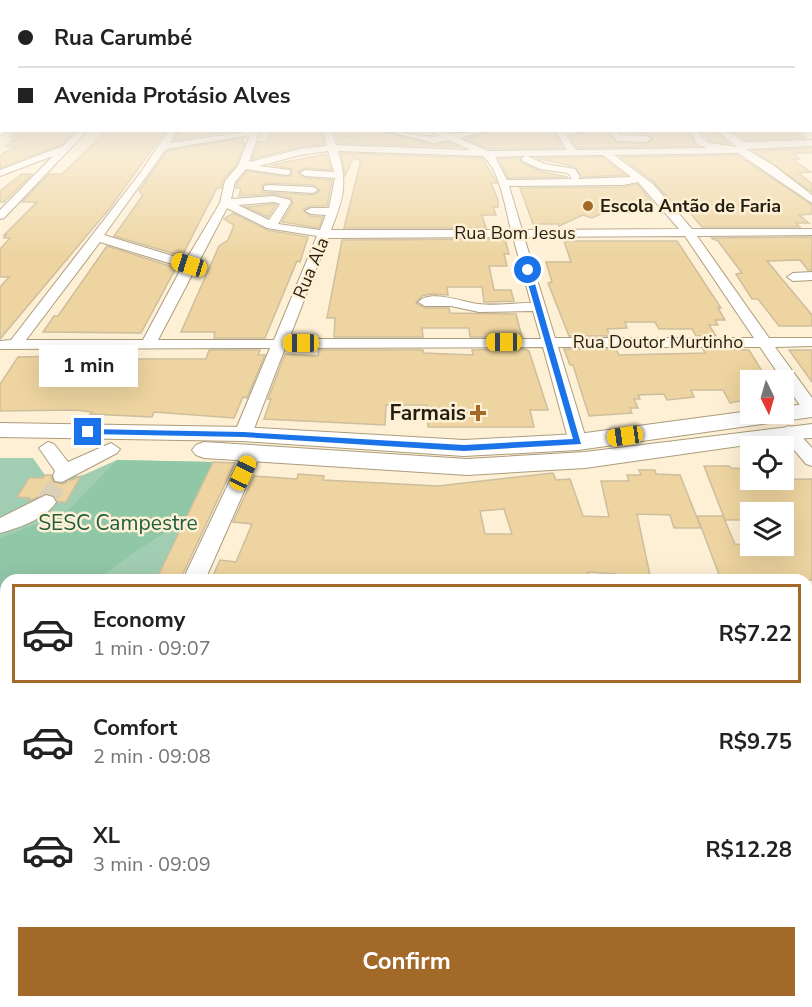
<!DOCTYPE html>
<html lang="en">
<head>
<meta charset="utf-8">
<style>
	:root { --surface:#fff; --page:#f6f6f6; --text:#222; --muted:#767676; --line:#e0e0e0; --accent:#a36928 }
	body { margin:0; font-family:"Nunito Sans",sans-serif; background:var(--page); color:var(--text); height:100vh; display:flex; flex-direction:column; font-size:22px; white-space:nowrap }
	* { box-sizing:border-box; margin:0 }
	p { font-size:20px; color:var(--muted) }
	.icon { flex:none; width:33px; height:33px; fill:none; stroke:currentColor; stroke-width:2; stroke-linecap:round; stroke-linejoin:round }
	.map { position:relative; flex:1; overflow:hidden }
	.side { position:absolute; left:0px; top:574px; width:813px; height:434px; display:flex; flex-direction:column; background:var(--surface); border-radius:18px 18px 0 0; box-shadow:0 6px 24px #0002 }
	.side>* { flex:none }
	.top-card { position:absolute; left:0px; top:0px; width:813px; height:132px; box-shadow:0 6px 24px #0002; display:grid; align-content:center; height:132px; padding:0 18px; background:var(--surface) }
	.needle { width:39px; rotate:175deg }
	.tools { position:absolute; left:740px; top:370px; display:grid; gap:12px }
	.tools a { display:grid; place-items:center; width:54px; height:54px; border-radius:0px; background:var(--surface); box-shadow:0 6px 24px #0002; font-size:30px }
	.end { position:absolute; width:27px; height:27px; margin:-14px; border:8px solid #1a73e8; background:#fff; box-shadow:0 0 0 3px #fff }
	.from { border-radius:50% }
	.bubble { position:absolute; height:42px; border-radius:0px; background:var(--surface); box-shadow:0 6px 24px #0002; font-size:20px; font-weight:700; line-height:42px; text-align:center }
	.car { position:absolute; width:18px; height:36px; margin:-18px -9px; border-radius:8px; box-shadow:0 0 4px 2px #0007; background:linear-gradient(#f5c518 24%,#345 0 40%,#f5c518 0 76%,#345 0 86%,#f5c518 0) }
	.top-card b { display:flex; align-items:center; gap:21px; height:57px; font-size:22px }
	.top-card b+b { border-top:2px solid var(--line) }
	.top-card i { width:15px; height:15px; background:var(--text) }
	ul { padding:10px 0 0; list-style:none }
	li { display:flex; align-items:center; gap:18px; height:99px; margin:0 12px 9px; padding:0 6px; border:3px solid transparent; border-radius:0px }
	li div { flex:1 }
	li b { display:block; font-size:22px }
	li em { font-style:normal; font-weight:700 }
	li.active { border-color:var(--accent) }
	li>.icon { width:54px; height:54px; stroke-width:1.5 }
	.action { display:flex; gap:12px; margin-top:auto; padding:12px 18px }
	.action a { flex:1; height:69px; border-radius:0px; background:var(--accent); color:#fff; font-size:24px; font-weight:700; line-height:69px; text-align:center }
	.map>svg:first-child { display:block }
</style>
</head>
<body>
<div class="map">
<svg width="812" height="1007" viewBox="0 0 812 1007">
	<rect width="100%" height="100%" fill="#fef0d5"/>
	<!-- green -->
	<g fill="#a1ceb3">
		<path d="M0 458H33L45 475 81 476 117 460 213 462 156 580H6V902L0 915Z"/>
		<path d="M807 977H812V1007H518L521 1002H807Z"/>
	</g>
	<!-- forest -->
	<path fill="#90c7a7" d="M117 460 213 462 185 520 130 555 97 580H6V655L0 653V538L65 514Z"/>
	<!-- building -->
	<g fill="#edd4a0" stroke="#cebe9d" stroke-width="1.5" fill-rule="evenodd">
		<path d="M21 130H75L62 144 0 168V156L6 153H2L17 148 6 146 16 141H10L18 138 9 137Z"/>
		<path d="M108 130H166L110 208 0 339V287L9 277H0V249L10 238H4L6 235 3 236 37 202H22L49 174H62Z"/>
		<path d="M180 130H241L174 140Z"/>
		<path d="M270 130H321L324 144 299 147 252 159 258 142H268Z"/>
		<path d="M334 130H381L433 145 448 142 459 147 338 143Z"/>
		<path d="M495 130H553L563 148 488 149 466 139Z"/>
		<path d="M592 130H611L609 134 617 143 647 144 653 139 648 134 619 130H688L696 146 577 148 570 137Z"/>
		<path d="M701 130H714L729 144 710 141Z"/>
		<path d="M732 130H799L805 138 745 140Z"/>
		<path d="M243 138 242 143H245L236 165 223 180 221 188H217L182 256 114 236 143 195 139 191 167 151Z"/>
		<path d="M812 148V153H794L799 159H792L811 172 799 173 812 184V192L754 151Z"/>
		<path d="M341 153 482 158 497 183H491L498 200V207H493L496 215H482L486 228H344L361 160 353 158 345 176Z"/>
		<path d="M326 154 331 170 305 168 298 172 305 178 332 180 327 206H311L303 210 310 216 323 217 319 228 282 222 293 203 291 198 274 194 239 196 241 188H236L237 183 247 171 287 177 292 175V169L271 165ZM268 183 313 185 320 191 313 195 262 192V185Z"/>
		<path d="M737 155 812 205V214L799 215 809 223H796L800 227H702L680 201H671L654 182 621 157Z"/>
		<path d="M602 157 625 175 582 177 575 167 537 158Z"/>
		<path d="M519 158 522 163 539 171 568 177 508 178 499 159Z"/>
		<path d="M22 174H32L4 202H0V191Z"/>
		<path d="M637 184 652 202H643L630 208 620 205 592 218 583 215 559 226 558 224H533L520 188 623 187Z"/>
		<path d="M274 204 276 205 268 217 246 207Z"/>
		<path d="M233 213 267 230 308 237 300 262 297 261 265 338H214L215 332H181L219 246 228 240 234 225 224 219Z"/>
		<path d="M812 237V270H808L800 260 767 261 812 315V326H779L758 299H752L736 274 742 273 718 241 711 238Z"/>
		<path d="M505 239 509 254H504L507 266H489L494 290H511L514 301 484 302 482 287H447L448 295 430 294 422 296 416 303 425 308H449L450 313 516 314 522 337H470L469 328H422L423 337H334L335 318H327L342 240Z"/>
		<path d="M564 241H677L721 308H718L725 320H715L718 325H709L716 336H696L692 329H659L655 322H625L627 328 607 329 610 336H569L548 283 552 282 546 262H571Z"/>
		<path d="M107 246 176 268 141 333 43 332 54 316H58Z"/>
		<path d="M525 349 529 351 548 410H530L534 427H428L427 405H386L385 425 264 419 271 399H268L285 354 318 356 319 350H423L424 353 473 355 472 350Z"/>
		<path d="M564 349H616L619 355 705 353 703 349 749 350 768 381H750V399L730 403 723 390H691L694 397 667 400 664 394 638 395 640 399H634L638 408H630L632 413 589 416 573 365H570Z"/>
		<path d="M209 350H260L258 355H265L247 398 243 397 234 418 154 412 152 417 90 414 92 412 76 410 0 411V384L18 357 129 355 127 359H206Z"/>
		<path d="M789 350H812V382Z"/>
		<path d="M213 462 235 463 180 580H156Z"/>
		<path d="M704 466H729L731 468 750 469V480L812 479V580H721L697 516H723L735 544 783 546V513H750V520H725Z"/>
		<path d="M639 470H655L656 474 680 475 701 528H674L670 515 637 514 651 580H616L615 574 588 572 590 580H265L232 576V580H211L220 560 236 562 252 524 233 522 254 476 297 479 298 474 324 476 323 480 438 486 553 473 556 480 570 479 583 516 609 517 601 481H629L627 475H641ZM504 509 512 534H485L480 511Z"/>
		<path d="M45 475H51L53 482 62 484 81 476 66 502H58L55 496 47 493 29 501 30 498 17 497 29 478H43Z"/>
	</g>
	<g fill="none" stroke-linecap="round" stroke-linejoin="round">
		<!-- minor-tunnel -->
		<path stroke="#ddd0b8" stroke-width="19" stroke-dasharray="19 10" stroke-linecap="butt" d="M46 502 62 476"/>
		<defs>
			<g id="minor">
				<path d="M1 128 8 130 0 136V129Z"/>
				<path d="M79 130H88L4 218 0 219V210L53 156 0 176V170L63 146Z"/>
				<path d="M169 130H178L170 143 260 130 249 162 300 149 327 146 323 130H331L336 145 471 150 448 140 434 143 383 130C401 130 423 139 440 136L429 130H441L450 134 493 130 459 138 488 151H498L567 150 555 130H590L566 135 576 150 707 148 697 144 690 130H698L700 136 709 143 737 147 716 130H727L744 142 812 140V146L746 149 773 165 812 195V203L738 153 614 155 653 184 692 229H812V235L697 236 769 338H812V346L775 347 812 398V415L806 414 760 347H558L587 442 578 448 569 442 543 347 285 348 252 434 243 440 234 434 270 348 0 349V341L11 340 141 172ZM250 135 238 166 225 181 220 203 186 260 104 235 166 149ZM328 151 334 172 305 170 300 173 305 176 335 178 329 208H311L305 211 311 214 326 215 320 230 278 224 291 202 290 200 274 196 231 199 235 182 246 169 286 175 290 174V170L259 166 300 155ZM338 151 483 156C501 172 505 208 511 230H331C343 199 348 185 338 151ZM603 155 631 177 578 179 580 177 575 169 545 164 527 156ZM525 156 521 159 523 161 540 169 568 173 572 179 507 180 495 157ZM638 182 679 229 522 230 509 186 623 185ZM274 202 280 204 269 220 238 205ZM227 208 267 228 317 236 274 340H158ZM685 236 754 338H555L524 237ZM513 237 531 303C514 303 495 306 478 304 462 302 431 289 418 302L425 306H451L479 312 533 311 541 339H289L328 238ZM100 242 182 267 143 340H26Z"/>
				<path d="M616 130 620 135 647 136 651 139 647 142 617 141 611 133Z"/>
				<path d="M268 185 313 187 318 190 313 193 264 190V186Z"/>
				<path d="M812 272V280L793 281 787 277 793 273Z"/>
				<path d="M788 426 794 428 812 448V466L806 464 779 432Z"/>
				<path d="M48 442 54 444 68 462 111 443 120 449 117 453 62 482 55 481 53 476 55 471 39 448Z"/>
				<path d="M252 447 261 453 208 573 205 579H189L186 573 243 453Z"/>
				<path d="M46 495 53 497 56 502C46 519 18 528 0 533V518Z"/>
				<rect x="807" y="621" width="5" height="20"/>
				<rect x="807" y="927" width="5" height="32"/>
				<path d="M68 1002H103L101 1007H66Z"/>
				<path d="M453 1002H487L485 1007H451Z"/>
			</g>
			<g id="major">
				<path d="M812 403V417L578 450 464 456 243 441 0 437V423L243 427 464 440 578 434 750 411V414H783V407Z"/>
				<path d="M812 424V438L788 439 585 468 467 475 204 458 196 455 192 450 196 445 204 442 467 459 585 452Z"/>
			</g>
		</defs>
		<!-- minor casing -->
		<use href="#minor" stroke="#ac9c7c" stroke-width="2"/>
		<!-- major casing -->
		<use href="#major" stroke="#ac9c7c" stroke-width="2"/>
		<!-- minor -->
		<use href="#minor" fill="#fff" fill-rule="evenodd"/>
		<!-- major -->
		<use href="#major" fill="#fff" fill-rule="evenodd"/>
	</g>
	<!-- sky -->
	<linearGradient id="sky" x2="0" y2="1"><stop stop-color="#85c3e3"/><stop offset="0.45" stop-color="#fff8ec"/><stop offset="1" stop-color="#fff8ec" stop-opacity="0"/></linearGradient>
	<rect width="812" height="258" fill="url(#sky)"/>
	<!-- route -->
	<path fill="#1a73e8" d="M528 268 531 270 581 444 464 451 243 437 88 434 84 432 88 429 243 432 464 445 573 439 524 270Z"/>
	<!-- markers -->
	<g fill="#a36928" stroke="#fef0d5" stroke-width="2">
		<circle cx="588" cy="206" r="6"/>
		<path d="M475 404h6v6h6v6h-6v6h-6v-6h-6v-6h6z"/>
	</g>
	<g text-anchor="middle" stroke-width="5" stroke-linejoin="round" paint-order="stroke">
		<!-- far-poi labels -->
		<g font-size="18" font-weight="bold" fill="#241e11" stroke="#fef0d5" text-anchor="start">
			<text x="600" y="212">Escola Antão de Faria</text>
		</g>
		<!-- far-street labels -->
		<g font-size="18" fill="#241e11" stroke="#fef0d5">
			<text x="515" y="239">Rua Bom Jesus</text>
			<text transform="translate(311 268) rotate(-67)" y="6">Rua Ala</text>
			<text x="658" y="348">Rua Doutor Murtinho</text>
		</g>
		<!-- poi labels -->
		<g font-size="21" font-weight="bold" fill="#241e11" stroke="#fef0d5" text-anchor="end">
			<text x="466" y="420">Farmais</text>
		</g>
		<!-- park labels -->
		<g font-size="21" fill="#1f5e40" stroke="#fef0d5">
			<text x="118" y="530">SESC Campestre</text>
		</g>
	</g>
</svg>
<div class="tools">
<a><svg class="needle" viewBox="-14 -14 28 28"><path d="M0-13l5 13h-10z" fill="#e53935"/><path d="M0 13l5-13h-10z" fill="#767676"/></svg></a>
<a><svg class="icon" aria-label="locate" viewBox="0 0 24 24"><circle cx="12" cy="12" r="6"/><path d="M12 2v4M12 18v4M2 12h4M18 12h4"/></svg></a>
<a><svg class="icon" aria-label="layers" viewBox="0 0 24 24"><path d="M12 4l9 5-9 5-9-5zM3 14l9 5 9-5"/></svg></a>
</div>
<i class="end from" style="left:528px;top:270px"></i>
<i class="end" style="left:88px;top:432px"></i>
<div class="bubble" style="left:39px;top:345px;width:99px">1 min</div>
<i class="car" style="left:189px;top:265px;rotate:287deg"></i>
<i class="car" style="left:504px;top:342px;rotate:270deg"></i>
<i class="car" style="left:301px;top:343px;rotate:270deg"></i>
<i class="car" style="left:625px;top:436px;rotate:262deg"></i>
<i class="car" style="left:243px;top:473px;rotate:25deg"></i>
<div class="top-card">
<b><i class="from"></i>Rua Carumbé</b>
<b><i></i>Avenida Protásio Alves</b>
</div>
<section class="side">
<ul>
<li class="active"><svg class="icon" aria-label="car" viewBox="0 0 24 24"><path d="M5 17H2v-5l4-1 3-4h7l3 4 3 1v5h-3M9 17h6M6 11h13"/><circle cx="7" cy="17" r="2"/><circle cx="17" cy="17" r="2"/></svg><div><b>Economy</b><p>1 min · 09:07</p></div><em>R$7.22</em></li>
<li><svg class="icon" aria-label="car" viewBox="0 0 24 24"><path d="M5 17H2v-5l4-1 3-4h7l3 4 3 1v5h-3M9 17h6M6 11h13"/><circle cx="7" cy="17" r="2"/><circle cx="17" cy="17" r="2"/></svg><div><b>Comfort</b><p>2 min · 09:08</p></div><em>R$9.75</em></li>
<li><svg class="icon" aria-label="car" viewBox="0 0 24 24"><path d="M5 17H2v-5l4-1 3-4h7l3 4 3 1v5h-3M9 17h6M6 11h13"/><circle cx="7" cy="17" r="2"/><circle cx="17" cy="17" r="2"/></svg><div><b>XL</b><p>3 min · 09:09</p></div><em>R$12.28</em></li>
</ul>
<div class="action"><a>Confirm</a></div>
</section>
</div>
</body>
</html>
